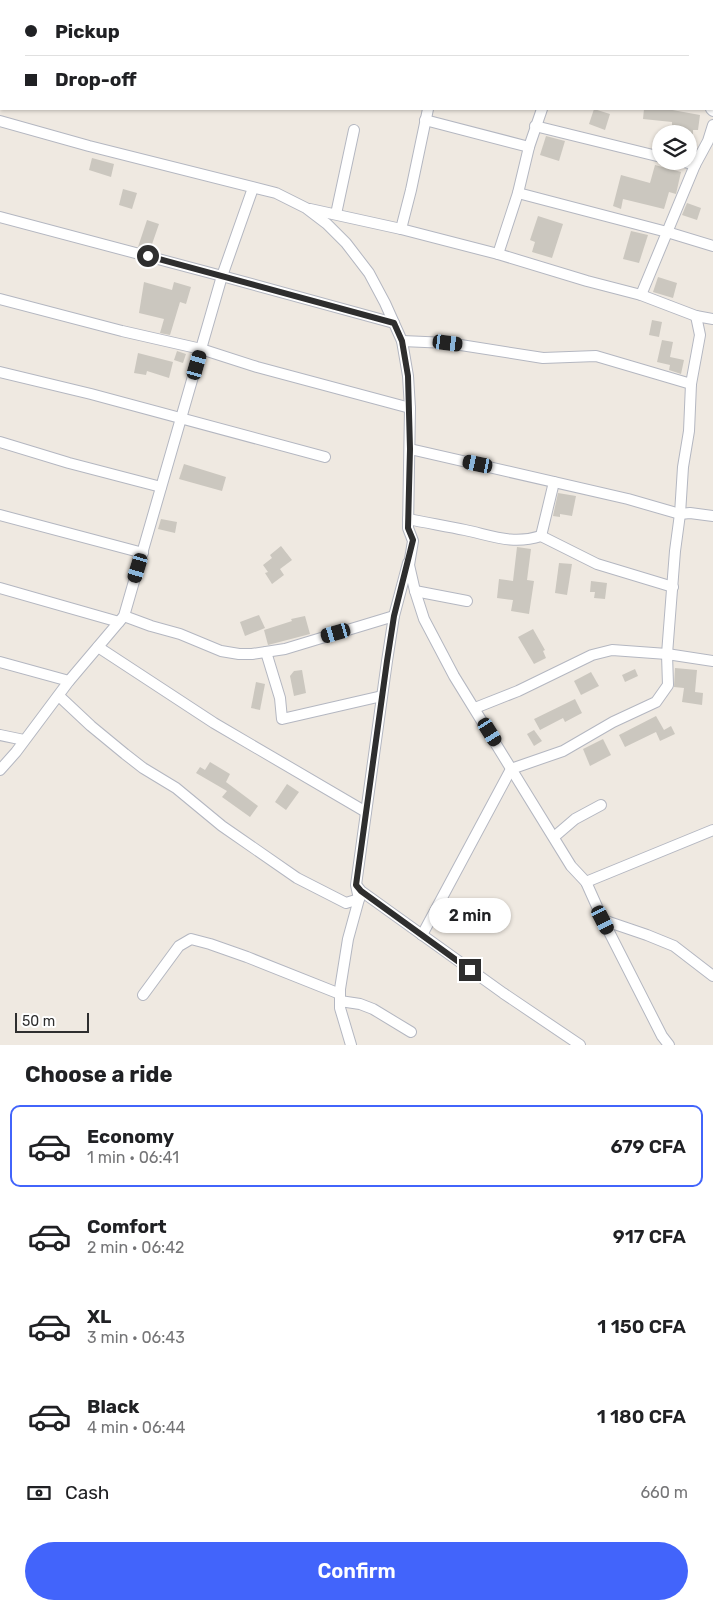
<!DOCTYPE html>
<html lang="en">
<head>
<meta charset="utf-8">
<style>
	:root { --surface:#fff; --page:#f2f2f2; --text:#202124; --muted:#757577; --line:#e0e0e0; --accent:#4264fb }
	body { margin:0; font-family:Rubik,sans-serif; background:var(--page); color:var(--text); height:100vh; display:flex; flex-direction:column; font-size:19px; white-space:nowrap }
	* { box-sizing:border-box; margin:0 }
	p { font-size:16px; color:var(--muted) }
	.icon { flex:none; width:28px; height:28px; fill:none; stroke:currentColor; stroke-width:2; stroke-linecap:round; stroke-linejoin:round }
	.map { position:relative; height:1045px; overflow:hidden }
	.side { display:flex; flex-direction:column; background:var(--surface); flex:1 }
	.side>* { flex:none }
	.top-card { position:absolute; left:0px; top:0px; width:714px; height:110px; box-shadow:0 1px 4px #0004; display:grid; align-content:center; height:110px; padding:0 25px; background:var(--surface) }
	.controls { position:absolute; left:652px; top:125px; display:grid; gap:10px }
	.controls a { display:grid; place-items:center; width:45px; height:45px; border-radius:50%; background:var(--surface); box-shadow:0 1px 4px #0004; font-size:25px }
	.scale { position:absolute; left:15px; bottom:12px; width:74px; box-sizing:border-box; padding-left:5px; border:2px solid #2e2e2e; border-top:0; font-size:14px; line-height:18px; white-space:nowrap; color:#2e2e2e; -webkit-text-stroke:4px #fff; paint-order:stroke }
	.end { position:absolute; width:22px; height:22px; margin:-11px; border:6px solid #2e2e2e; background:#fff; box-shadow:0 0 0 2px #fff }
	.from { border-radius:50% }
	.bubble { position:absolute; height:35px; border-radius:18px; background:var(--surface); box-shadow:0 1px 4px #0004; font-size:16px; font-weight:600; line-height:35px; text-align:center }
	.car { position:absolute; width:15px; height:30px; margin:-15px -8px; border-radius:6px; box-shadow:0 0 4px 1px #0007; background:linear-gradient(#222 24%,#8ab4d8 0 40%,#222 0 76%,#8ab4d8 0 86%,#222 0) }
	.top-card b { display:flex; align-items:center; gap:18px; height:48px; font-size:19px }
	.top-card b+b { border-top:1px solid var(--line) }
	.top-card i { width:12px; height:12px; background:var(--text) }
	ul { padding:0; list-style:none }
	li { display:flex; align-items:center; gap:15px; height:82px; margin:0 10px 8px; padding:0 15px; border:2px solid transparent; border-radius:10px }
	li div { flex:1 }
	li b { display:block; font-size:19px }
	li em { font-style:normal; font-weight:600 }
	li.current { border-color:var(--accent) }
	li>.icon { width:45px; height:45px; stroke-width:1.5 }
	h2 { padding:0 25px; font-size:22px; line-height:60px }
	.pay { display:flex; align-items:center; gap:12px; height:55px; padding:0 25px; font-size:19px }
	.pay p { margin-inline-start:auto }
	.action { display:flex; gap:10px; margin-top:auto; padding:10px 25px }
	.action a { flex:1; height:58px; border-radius:30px; background:var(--accent); color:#fff; font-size:20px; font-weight:600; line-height:58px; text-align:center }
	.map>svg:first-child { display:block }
</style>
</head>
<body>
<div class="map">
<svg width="713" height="1045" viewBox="0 0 713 1045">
	<rect width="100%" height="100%" fill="#efe9e1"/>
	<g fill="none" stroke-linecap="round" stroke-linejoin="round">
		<!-- stream -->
		<g stroke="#75cff0" stroke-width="3">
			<path d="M629 0 640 1"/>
			<path d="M712 9H713"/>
		</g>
	</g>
	<!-- building -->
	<g fill="#cbc7bf">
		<path d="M594 109 610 114 605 130 589 124Z"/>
		<path d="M644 109H667L700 115 698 130H693V134H675L676 126 672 125V122L643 119Z"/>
		<path d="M546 136 565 141 559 161 540 155Z"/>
		<path d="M92 158 114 164 111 177 89 170Z"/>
		<path d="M655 165 681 172 676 194 669 192 664 209 623 199 621 209 613 206 621 175 650 183Z"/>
		<path d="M123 189 137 193 132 209 119 205Z"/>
		<path d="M687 203 701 208 697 220 682 215Z"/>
		<path d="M538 216 563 224 552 258 532 252 535 242 530 240Z"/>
		<path d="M147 220 159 224 150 250 138 247Z"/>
		<path d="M631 231 648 235 639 263 623 259Z"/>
		<path d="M658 277 677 283 673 298 653 292Z"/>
		<path d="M144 282 172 290 174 282 191 287 186 304 180 302 170 335 160 333 164 319 139 313Z"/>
		<path d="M652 320 662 322 659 337 649 335Z"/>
		<path d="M662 340 673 342 670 357 684 360 681 374 669 370 670 365 657 362Z"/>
		<path d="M177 351 186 354 183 363 174 360Z"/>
		<path d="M138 353 173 362 169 378 147 371 146 375 134 373Z"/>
		<path d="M184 464 226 477 222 491 179 479Z"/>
		<path d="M558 493 576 496 572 516 560 514V517L553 516Z"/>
		<path d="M161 519 177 522 175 533 158 529Z"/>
		<path d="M281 546 292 560 280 569 284 575 272 584 265 573 268 572 263 565 272 558 270 555Z"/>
		<path d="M517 547 531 549 527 580 534 581 529 614 511 611 513 600 497 598 499 579 513 581Z"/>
		<path d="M559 563 572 564 567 595 555 593Z"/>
		<path d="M591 581 607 583 605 599 594 598 595 592H590Z"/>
		<path d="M259 615 265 628 245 636 240 622Z"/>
		<path d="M305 616 310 634 268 645 264 630 292 621 291 619Z"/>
		<path d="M533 629 545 650 543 651 546 658 534 664 518 637Z"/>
		<path d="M675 668 697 670 695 692 703 693 702 705 682 702 684 688 674 687Z"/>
		<path d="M635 669 638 676 625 682 622 675Z"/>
		<path d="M302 670 306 693 294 696 290 676 294 671Z"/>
		<path d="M591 672 599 686 581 695 574 681Z"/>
		<path d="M256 682 265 684 260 710 251 708Z"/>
		<path d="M575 699 582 713 565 722 563 718 540 730 534 719Z"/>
		<path d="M656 716 664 730 671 726 675 734 660 741 656 732 625 747 619 735Z"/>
		<path d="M534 730 542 741 534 746 527 734Z"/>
		<path d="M603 739 611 755 590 766 583 749Z"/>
		<path d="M210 762 230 774 226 782 258 806 250 817 222 797 227 791 196 773 200 767 205 770Z"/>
		<path d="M287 784 299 792 286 810 275 802Z"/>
	</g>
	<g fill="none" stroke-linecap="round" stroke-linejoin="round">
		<defs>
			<g id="minor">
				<path d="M585 1 586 0"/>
				<path d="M711 109 713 111"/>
				<path d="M425 120 529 147"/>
				<path d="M0 121 89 146 276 193 306 208 327 224 346 243 369 273 385 303 402 341 408 376 410 408 408 528 413 541 409 565 415 591 424 619 454 676 571 866 586 882 603 920 662 1036 669 1045"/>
				<path d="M535 126 661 157"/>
				<path d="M695 165 708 141 713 125"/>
				<path d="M518 193 667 232 713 246"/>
				<path d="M310 209 401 229 498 254 587 281 641 295 696 316 713 319"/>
				<path d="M336 214 354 130"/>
				<path d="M0 217 222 276 394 323"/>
				<path d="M401 229 411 190 428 109"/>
				<path d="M498 254 518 193 529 147 542 109"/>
				<path d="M641 295 695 165 681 161"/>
				<path d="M0 299 122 331 201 349 257 367 410 408"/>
				<path d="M402 341 448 343 543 358 596 356 691 384"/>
				<path d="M0 372 91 394 325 457"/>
				<path d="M0 442 69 463 161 487"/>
				<path d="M410 449 628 499 680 514 690 513 713 516"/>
				<path d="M0 515 143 553"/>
				<path d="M408 519C427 523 446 526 465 530 493 536 513 545 541 536L597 564 673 587"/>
				<path d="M541 536 554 482"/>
				<path d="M0 588 119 622"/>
				<path d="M415 591 467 601"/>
				<path d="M124 616 151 626 180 634 221 651 239 654H252L285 649 394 616"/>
				<path d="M98 647 214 723 366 812"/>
				<path d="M266 652 280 698 282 719 382 696"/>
				<path d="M0 662 69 681"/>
				<path d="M59 696 91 726 125 754 143 768 176 788 222 826 297 878 346 903 359 899"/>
				<path d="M475 708 518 691 592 655 612 650 667 654 713 661"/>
				<path d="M0 735 24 740"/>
				<path d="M0 770 16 752 69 681 124 616 222 276 253 188"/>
				<path d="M554 837 575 819 601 805"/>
				<path d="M586 882 713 830"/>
				<path d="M357 886 361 891 503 993 580 1045"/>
				<path d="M603 920 647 935 674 946 713 976"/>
				<path d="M422 935 511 769 563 751 613 722 656 702 668 685 667 654 675 551 680 514 683 467 689 431 691 384 700 335 696 316"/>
				<path d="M143 995 179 946 191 939 210 944 247 957 340 994"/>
				<path d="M340 1001 360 1004 373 1009 411 1032"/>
				<path d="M351 1045 340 1008V989L348 939 359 899 356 885 387 661 394 616 408 563"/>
			</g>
		</defs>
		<!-- minor casing -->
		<use href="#minor" stroke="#b4b7c1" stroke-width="12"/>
		<!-- minor -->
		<use href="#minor" stroke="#fff" stroke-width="10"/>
	</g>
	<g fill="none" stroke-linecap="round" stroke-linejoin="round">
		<!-- route -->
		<path stroke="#2e2e2e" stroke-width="6" d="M148 256 394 323 402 341 408 376 410 449 408 528 413 540 394 616 387 661 356 885 361 891 470 970"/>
	</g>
</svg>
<div class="controls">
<a><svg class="icon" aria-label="layers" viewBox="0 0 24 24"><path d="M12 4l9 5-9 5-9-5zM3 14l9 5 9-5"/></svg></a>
</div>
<div class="scale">50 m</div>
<i class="end from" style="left:148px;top:256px"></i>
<i class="end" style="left:470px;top:970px"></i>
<div class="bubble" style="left:429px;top:898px;width:82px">2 min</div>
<i class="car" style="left:448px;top:343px;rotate:97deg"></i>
<i class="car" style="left:197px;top:365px;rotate:16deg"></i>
<i class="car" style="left:478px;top:464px;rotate:282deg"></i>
<i class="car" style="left:138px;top:568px;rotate:197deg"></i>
<i class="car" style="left:336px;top:633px;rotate:254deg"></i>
<i class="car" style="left:490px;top:732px;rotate:148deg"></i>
<i class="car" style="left:603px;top:920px;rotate:153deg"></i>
<div class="top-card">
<b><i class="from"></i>Pickup</b>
<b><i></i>Drop-off</b>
</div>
</div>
<section class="side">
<h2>Choose a ride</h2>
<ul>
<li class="current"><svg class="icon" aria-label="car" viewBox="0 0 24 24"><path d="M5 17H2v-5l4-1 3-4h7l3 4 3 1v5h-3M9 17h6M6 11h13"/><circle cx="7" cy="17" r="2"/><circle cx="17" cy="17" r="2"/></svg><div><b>Economy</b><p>1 min · 06:41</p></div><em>679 CFA</em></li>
<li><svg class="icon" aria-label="car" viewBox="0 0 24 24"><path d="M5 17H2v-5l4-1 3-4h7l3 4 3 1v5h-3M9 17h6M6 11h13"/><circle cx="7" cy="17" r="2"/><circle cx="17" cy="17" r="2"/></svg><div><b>Comfort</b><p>2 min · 06:42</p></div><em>917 CFA</em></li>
<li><svg class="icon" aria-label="car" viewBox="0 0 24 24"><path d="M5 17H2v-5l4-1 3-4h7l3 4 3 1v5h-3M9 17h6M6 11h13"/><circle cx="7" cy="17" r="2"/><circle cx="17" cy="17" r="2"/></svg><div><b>XL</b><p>3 min · 06:43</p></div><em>1 150 CFA</em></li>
<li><svg class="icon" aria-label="car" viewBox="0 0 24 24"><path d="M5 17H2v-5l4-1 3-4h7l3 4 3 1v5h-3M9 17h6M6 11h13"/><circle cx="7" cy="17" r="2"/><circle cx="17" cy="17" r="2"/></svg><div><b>Black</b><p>4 min · 06:44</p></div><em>1 180 CFA</em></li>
</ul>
<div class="pay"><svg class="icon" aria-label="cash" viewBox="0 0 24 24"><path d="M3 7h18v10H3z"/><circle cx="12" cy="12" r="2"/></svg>Cash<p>660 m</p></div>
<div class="action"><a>Confirm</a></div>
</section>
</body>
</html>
